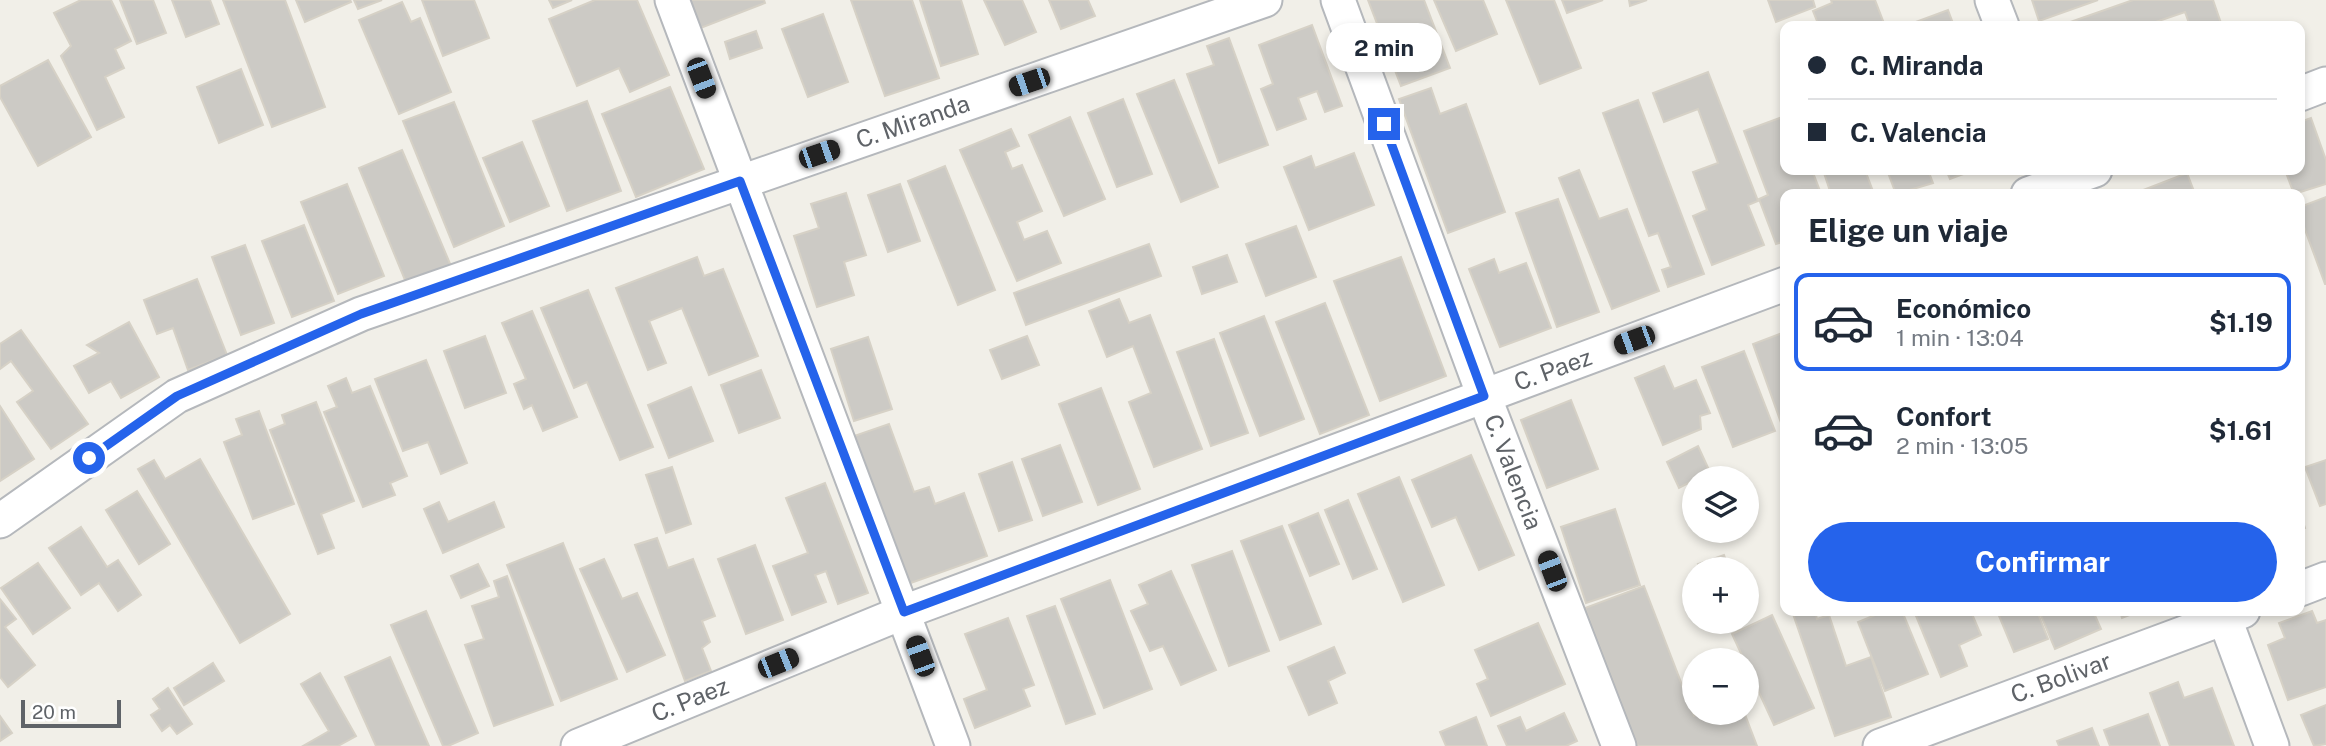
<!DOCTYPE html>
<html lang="es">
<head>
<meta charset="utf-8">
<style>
	:root { --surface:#fff; --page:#f6f6f7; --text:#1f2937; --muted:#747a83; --line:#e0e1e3; --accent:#2563eb }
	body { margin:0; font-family:"Public Sans",sans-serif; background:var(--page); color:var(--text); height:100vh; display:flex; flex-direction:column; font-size:26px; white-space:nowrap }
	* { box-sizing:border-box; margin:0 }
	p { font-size:23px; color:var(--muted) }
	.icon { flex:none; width:38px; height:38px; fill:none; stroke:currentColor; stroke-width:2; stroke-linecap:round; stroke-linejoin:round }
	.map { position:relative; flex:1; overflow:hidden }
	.side { position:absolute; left:1780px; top:189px; width:525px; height:427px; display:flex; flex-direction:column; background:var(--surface); border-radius:14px; box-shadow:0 4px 10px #0003 }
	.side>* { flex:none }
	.banner { position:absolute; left:1780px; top:21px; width:525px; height:154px; border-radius:14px; box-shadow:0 4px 10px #0003; display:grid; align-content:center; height:154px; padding:0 28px; background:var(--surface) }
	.tools { position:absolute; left:1682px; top:466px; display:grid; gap:14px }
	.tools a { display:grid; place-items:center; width:77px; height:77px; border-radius:50%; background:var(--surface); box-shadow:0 4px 10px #0003; font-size:35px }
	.scale { position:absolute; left:21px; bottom:18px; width:100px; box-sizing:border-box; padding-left:7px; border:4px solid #5f6368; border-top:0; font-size:19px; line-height:24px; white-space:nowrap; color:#5f6368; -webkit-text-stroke:5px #fff; paint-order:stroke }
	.end { position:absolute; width:32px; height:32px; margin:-16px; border:9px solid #2563eb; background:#fff; box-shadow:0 0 0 4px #fff }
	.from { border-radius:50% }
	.bubble { position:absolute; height:49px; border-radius:24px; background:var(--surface); box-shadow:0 4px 10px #0003; font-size:23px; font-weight:700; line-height:49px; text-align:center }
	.car { position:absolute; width:21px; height:42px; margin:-21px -10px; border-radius:9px; box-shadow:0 0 5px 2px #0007; background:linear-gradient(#222 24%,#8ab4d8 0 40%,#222 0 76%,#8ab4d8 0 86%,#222 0) }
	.banner b { display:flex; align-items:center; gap:24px; height:66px; font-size:26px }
	.banner b+b { border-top:2px solid var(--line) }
	.banner i { width:18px; height:18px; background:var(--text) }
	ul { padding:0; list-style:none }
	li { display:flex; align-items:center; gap:21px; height:98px; margin:0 14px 10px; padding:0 14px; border:4px solid transparent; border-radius:14px }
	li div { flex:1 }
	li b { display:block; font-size:26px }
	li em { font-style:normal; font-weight:700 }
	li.selected { border-color:var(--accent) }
	li>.icon { width:63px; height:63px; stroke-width:1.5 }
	h2 { padding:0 28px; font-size:32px; line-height:84px }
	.button { display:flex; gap:14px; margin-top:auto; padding:14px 28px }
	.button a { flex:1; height:80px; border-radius:42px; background:var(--accent); color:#fff; font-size:28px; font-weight:700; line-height:80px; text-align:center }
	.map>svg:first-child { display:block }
</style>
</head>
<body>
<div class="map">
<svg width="2326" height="746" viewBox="0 0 2326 746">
	<rect width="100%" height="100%" fill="#f1efe8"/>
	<!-- building -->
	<g fill="#cccac5" stroke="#d6d1c6" stroke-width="2">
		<path d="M81 0H111L131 41 115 49 124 68 105 77 124 117 97 130 61 56 71 46 54 13Z"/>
		<path d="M120 0H153L166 33 137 44Z"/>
		<path d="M172 0H210L219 24 186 37Z"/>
		<path d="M223 0H285L325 107 272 127Z"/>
		<path d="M296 0H350L351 2 305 22Z"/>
		<path d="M354 0H382L358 9Z"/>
		<path d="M422 0H474L489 38 443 56Z"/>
		<path d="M549 0H572L553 8Z"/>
		<path d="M595 0H637L669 75 630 92 619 68 577 86 549 19Z"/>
		<path d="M687 0H764L765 3 698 29Z"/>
		<path d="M851 0H912L939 78 885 96Z"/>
		<path d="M920 0H961L978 54 941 66Z"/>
		<path d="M984 0H1022L1036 32 1005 45Z"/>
		<path d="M1049 0H1088L1095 16 1061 29Z"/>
		<path d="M1368 0H1424L1450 68 1401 86Z"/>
		<path d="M1434 0H1483L1497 34 1456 51Z"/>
		<path d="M1506 0H1554L1581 68 1540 84Z"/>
		<path d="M1562 0H1603L1567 13Z"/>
		<path d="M1629 0H1647L1630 6Z"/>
		<path d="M1768 0H1813L1815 7 1776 22Z"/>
		<path d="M1831 0H1875L1885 26H1819L1813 11 1832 3Z"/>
		<path d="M2032 0H2098L2039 21Z"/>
		<path d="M2133 0H2213L2222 26H2190L2185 12 2144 26H2059Z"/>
		<path d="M402 2 411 22 420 18 451 92 399 114 359 20Z"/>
		<path d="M1948 10 1954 26H1905Z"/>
		<path d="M823 14 848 82 808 97 782 29Z"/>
		<path d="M1312 25 1342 106 1325 112 1317 91 1298 98 1306 119 1277 130 1261 89 1273 84 1259 45Z"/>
		<path d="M756 31 762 48 730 59 725 42Z"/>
		<path d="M1229 38 1268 145 1219 163 1187 74 1214 65 1207 46Z"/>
		<path d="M48 60 91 137 38 166 0 97V86Z"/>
		<path d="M241 69 263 125 219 143 197 87Z"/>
		<path d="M1708 72 1758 201 1748 205 1764 245 1712 265 1693 216 1707 210 1693 172 1718 163 1698 109 1664 122 1653 93Z"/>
		<path d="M1174 80 1218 187 1181 202 1137 94Z"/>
		<path d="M670 87 704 169 636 197 602 114Z"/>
		<path d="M1431 88 1440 114 1466 104 1505 212 1448 233 1399 99Z"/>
		<path d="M1123 99 1152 174 1117 187 1088 113Z"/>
		<path d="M1638 100 1704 274 1668 287 1662 270 1671 267 1658 233 1649 236 1603 113Z"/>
		<path d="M587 101 621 191 567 211 533 121Z"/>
		<path d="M454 102 504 226 454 247 403 121Z"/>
		<path d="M1785 116V170H1812L1820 191 1816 194H1785V241L1776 244 1759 199 1768 195 1744 131Z"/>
		<path d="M1070 117 1105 199 1064 216 1029 135Z"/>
		<path d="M2311 118 2326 160V184L2294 194 2285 170H2300V122Z"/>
		<path d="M1011 129 1019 146 1005 152 1012 169 1022 165 1042 211 1017 222 1024 240 1047 231 1061 263 1017 281 960 150Z"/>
		<path d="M522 142 549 206 510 222 483 158Z"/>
		<path d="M402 150 451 266 407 285 359 168Z"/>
		<path d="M1354 153 1374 205 1309 230 1284 167 1311 156 1315 168Z"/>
		<path d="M945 166 995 290 958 305 908 181Z"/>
		<path d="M1579 170 1599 219 1627 209 1659 291 1612 309 1559 178Z"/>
		<path d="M1823 170H1865L1874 194H1831Z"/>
		<path d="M1887 170H1928L1933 183 1896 194Z"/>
		<path d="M1946 170H1974L1950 179Z"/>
		<path d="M2187 173 2195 194H2133Z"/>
		<path d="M347 184 384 276 338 294 301 202Z"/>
		<path d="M900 184 920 241 888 252 868 195Z"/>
		<path d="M846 193 866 255 844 262 854 295 817 307 794 236 819 228 811 204Z"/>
		<path d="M2326 197V284H2325L2300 216V207Z"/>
		<path d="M1558 199 1599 312 1557 327 1516 213Z"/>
		<path d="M304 225 334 301 292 317 262 241Z"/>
		<path d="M1296 226 1316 277 1266 296 1246 244Z"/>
		<path d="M1149 244 1161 276 1026 325 1014 293Z"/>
		<path d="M245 245 274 323 241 335 212 257Z"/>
		<path d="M1227 255 1237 282 1202 294 1193 267Z"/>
		<path d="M697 257 704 276 723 269 758 356 709 375 682 308 649 321 666 363 648 370 616 288Z"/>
		<path d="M1401 257 1446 376 1380 401 1334 281Z"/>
		<path d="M1494 259 1499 273 1526 263 1551 328 1500 347 1469 269Z"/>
		<path d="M197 279 227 355 188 370 173 328 157 334 144 300Z"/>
		<path d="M588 290 653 447 620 460 587 382 574 388 541 308Z"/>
		<path d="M1119 299 1129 323 1150 315 1202 449 1154 467 1129 402 1151 393 1133 346 1107 357 1089 311Z"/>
		<path d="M1325 303 1369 415 1320 434 1276 322Z"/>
		<path d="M532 311 577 417 543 431 532 405 524 409 514 384 526 379 502 323Z"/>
		<path d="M1264 316 1304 419 1260 436 1220 333Z"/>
		<path d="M129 322 159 377 121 398 111 381 89 393 74 366 99 353 87 345Z"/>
		<path d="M21 330 88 424 51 449 17 402 33 391 11 361 0 369V344Z"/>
		<path d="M1785 332V434L1753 344Z"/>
		<path d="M485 336 506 393 465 408 444 351Z"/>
		<path d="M1027 336 1039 365 1002 379 990 350Z"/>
		<path d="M868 337 892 409 854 421 831 349Z"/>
		<path d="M1214 339 1248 433 1211 446 1177 352Z"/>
		<path d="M1744 351 1775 431 1733 447 1702 367Z"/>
		<path d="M426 360 467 463 441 474 428 442 403 451 375 379Z"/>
		<path d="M1664 366 1674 389 1696 380 1710 413 1700 416 1701 429 1663 445 1635 378Z"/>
		<path d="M761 370 780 418 739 433 721 385Z"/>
		<path d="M346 378 352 393 370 386 407 476 390 483 395 495 363 507 324 412 337 407 328 386Z"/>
		<path d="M691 387 713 441 669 458 648 405Z"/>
		<path d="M1101 388 1140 489 1098 505 1059 404Z"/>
		<path d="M1571 400 1598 469 1547 488 1521 420Z"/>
		<path d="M316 402 354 501 321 514 334 548 318 554 270 430 285 424 282 415Z"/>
		<path d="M0 406 34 459 0 481Z"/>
		<path d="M259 411 294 504 253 519 224 442 242 435 236 419Z"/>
		<path d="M889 424 914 492 929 487 935 504 964 493 987 556 908 584 854 436Z"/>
		<path d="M1060 445 1082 502 1043 516 1022 459Z"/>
		<path d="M1698 446 1710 472 1679 488 1667 462Z"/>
		<path d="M1471 455 1514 555 1479 570 1456 517 1432 527 1412 480Z"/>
		<path d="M200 459 290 614 240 643 138 469 154 460 165 479Z"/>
		<path d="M2326 460V504L2320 506 2305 467Z"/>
		<path d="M1012 462 1032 520 999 531 979 474Z"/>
		<path d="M672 467 691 524 666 533 646 475Z"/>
		<path d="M1399 477 1444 585 1403 602 1358 494Z"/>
		<path d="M825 483 868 593 838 604 826 571 815 575 826 602 792 615 773 566 808 553 786 498Z"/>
		<path d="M137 491 170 544 139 564 106 510Z"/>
		<path d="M1348 500 1377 569 1353 579 1325 510Z"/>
		<path d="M439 502 448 522 494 502 504 527 443 553 424 509Z"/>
		<path d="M1615 509 1640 585 1586 603 1561 527Z"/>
		<path d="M1318 513 1339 564 1310 576 1289 525Z"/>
		<path d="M2300 513 2305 528 2300 531Z"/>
		<path d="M1282 526 1321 624 1280 640 1241 541Z"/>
		<path d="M81 527 107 567 118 560 141 595 118 611 99 583 81 595 49 548Z"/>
		<path d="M657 538 668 568 693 559 715 616 702 621 710 642 702 648 711 671 685 681 635 545Z"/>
		<path d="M563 543 617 679 561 701 507 565Z"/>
		<path d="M755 545 783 620 746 634 718 559Z"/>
		<path d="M1232 551 1269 651 1229 666 1192 565Z"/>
		<path d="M1724 555 1729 569H1700L1698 564Z"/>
		<path d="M604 559 622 599 637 593 665 655 627 672 580 569Z"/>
		<path d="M38 563 70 608 33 634 1 588Z"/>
		<path d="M478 564 489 586 461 598 451 576Z"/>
		<path d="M1171 571 1216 670 1181 685 1163 646 1150 651 1131 611 1148 604 1139 585Z"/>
		<path d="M507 576 553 705 494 726 465 645 484 639 472 606 499 597 494 581Z"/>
		<path d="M1110 580 1152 689 1104 708 1061 599Z"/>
		<path d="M1644 586 1694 716 1704 712H1744L1757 746H1638L1585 608Z"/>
		<path d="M0 599 16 619 5 627 35 665 8 687 0 677Z"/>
		<path d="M1055 606 1095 714 1066 724 1027 616Z"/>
		<path d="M426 611 478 733 448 746H443L391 625Z"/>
		<path d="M1792 611H1815L1817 619 1829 615 1846 666 1871 657 1891 717 1835 736Z"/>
		<path d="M1885 611H1902L1928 674 1885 691 1858 622Z"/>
		<path d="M1914 611H1980L1972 614 1981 635 1959 645 1967 666 1941 677Z"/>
		<path d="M1997 611H2037L2048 639 2014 652Z"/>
		<path d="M2039 611H2093L2101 629 2055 649Z"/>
		<path d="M2120 611H2140L2122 618Z"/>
		<path d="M2312 611 2317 623 2326 620V687L2288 700 2268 645 2285 638 2279 623Z"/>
		<path d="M1772 615 1814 708 1774 725 1732 634Z"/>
		<path d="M1008 618 1034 685 1023 689 1030 706 975 728 964 699 987 690 965 634Z"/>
		<path d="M1538 623 1565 684 1491 716 1477 684 1488 679 1475 650Z"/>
		<path d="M1334 647 1345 673 1328 681 1337 703 1309 715 1288 667Z"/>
		<path d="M390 657 429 746H376L345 677Z"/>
		<path d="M213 663 224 681 184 705 174 688Z"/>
		<path d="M320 673 356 736 338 746H303L329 731 301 684Z"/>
		<path d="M2178 682 2184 698 2212 688 2234 746H2170L2150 693Z"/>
		<path d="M168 688 192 724 177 734 170 725 162 731 151 715 160 709 153 699Z"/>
		<path d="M2326 705V744L2314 746 2301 715Z"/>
		<path d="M1564 713 1577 741 1566 746H1507L1498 726 1520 717 1526 731Z"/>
		<path d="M2148 714 2160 746H2110L2104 730Z"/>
		<path d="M0 716 12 733 0 741Z"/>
		<path d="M1476 717 1487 746H1446L1440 732Z"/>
		<path d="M2092 728 2099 746H2059L2057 741Z"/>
	</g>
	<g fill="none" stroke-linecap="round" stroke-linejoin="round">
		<defs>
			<g id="minor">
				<path d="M672 0 953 746"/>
				<path d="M1338 0 1484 396 1619 746"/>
				<path d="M1992 0 2002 26"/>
				<path d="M2300 94 2326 84"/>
				<path d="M2028 194 2095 170"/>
				<path d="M0 521 177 396 361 314 1265 0"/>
				<path d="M2300 589 2326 579"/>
				<path d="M2222 611 2272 746"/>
				<path d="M578 746 904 612 1785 284"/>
				<path d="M1880 746 2243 611"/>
			</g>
		</defs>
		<!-- minor casing -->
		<use href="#minor" stroke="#b5b8bc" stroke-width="37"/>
		<!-- minor -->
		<use href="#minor" stroke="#fff" stroke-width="33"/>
	</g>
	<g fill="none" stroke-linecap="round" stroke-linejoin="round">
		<!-- route -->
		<path stroke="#2563eb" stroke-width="9" d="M89 458 177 396 361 314 740 181 904 612 1484 396 1384 124"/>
	</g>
	<g text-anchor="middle" stroke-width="5" stroke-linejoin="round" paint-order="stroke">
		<!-- street labels -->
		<g font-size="24" fill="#5f6368" stroke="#fff">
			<text transform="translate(913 122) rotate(-19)" y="8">C. Miranda</text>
			<text transform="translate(1553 370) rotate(-20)" y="8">C. Paez</text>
			<text transform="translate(1513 472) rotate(69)" y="8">C. Valencia</text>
			<text transform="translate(2061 678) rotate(-20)" y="8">C. Bolivar</text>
			<text transform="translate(690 700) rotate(-22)" y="8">C. Paez</text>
		</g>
	</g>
</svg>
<div class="tools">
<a><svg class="icon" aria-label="layers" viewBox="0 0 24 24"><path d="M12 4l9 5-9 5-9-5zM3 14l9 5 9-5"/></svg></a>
<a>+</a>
<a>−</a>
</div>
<div class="scale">20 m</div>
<i class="end from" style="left:89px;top:458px"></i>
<i class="end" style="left:1384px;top:124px"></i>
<div class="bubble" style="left:1326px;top:23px;width:116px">2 min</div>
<i class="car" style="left:701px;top:78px;rotate:159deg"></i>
<i class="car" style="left:1029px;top:82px;rotate:251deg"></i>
<i class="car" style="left:819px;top:154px;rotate:71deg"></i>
<i class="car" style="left:1634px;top:340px;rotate:250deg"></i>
<i class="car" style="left:1552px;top:571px;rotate:339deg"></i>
<i class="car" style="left:920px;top:656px;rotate:340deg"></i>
<i class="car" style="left:778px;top:663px;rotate:68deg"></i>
<div class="banner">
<b><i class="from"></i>C. Miranda</b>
<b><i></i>C. Valencia</b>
</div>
<section class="side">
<h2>Elige un viaje</h2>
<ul>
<li class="selected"><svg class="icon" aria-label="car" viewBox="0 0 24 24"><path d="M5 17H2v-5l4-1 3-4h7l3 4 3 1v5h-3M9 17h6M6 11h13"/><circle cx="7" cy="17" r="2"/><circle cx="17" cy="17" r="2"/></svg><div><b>Económico</b><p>1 min · 13:04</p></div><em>$1.19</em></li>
<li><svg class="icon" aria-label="car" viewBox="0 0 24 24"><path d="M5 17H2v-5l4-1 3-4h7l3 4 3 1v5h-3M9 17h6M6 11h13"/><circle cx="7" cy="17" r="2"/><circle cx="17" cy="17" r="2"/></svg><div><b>Confort</b><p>2 min · 13:05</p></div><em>$1.61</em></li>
</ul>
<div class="button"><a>Confirmar</a></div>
</section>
</div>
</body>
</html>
